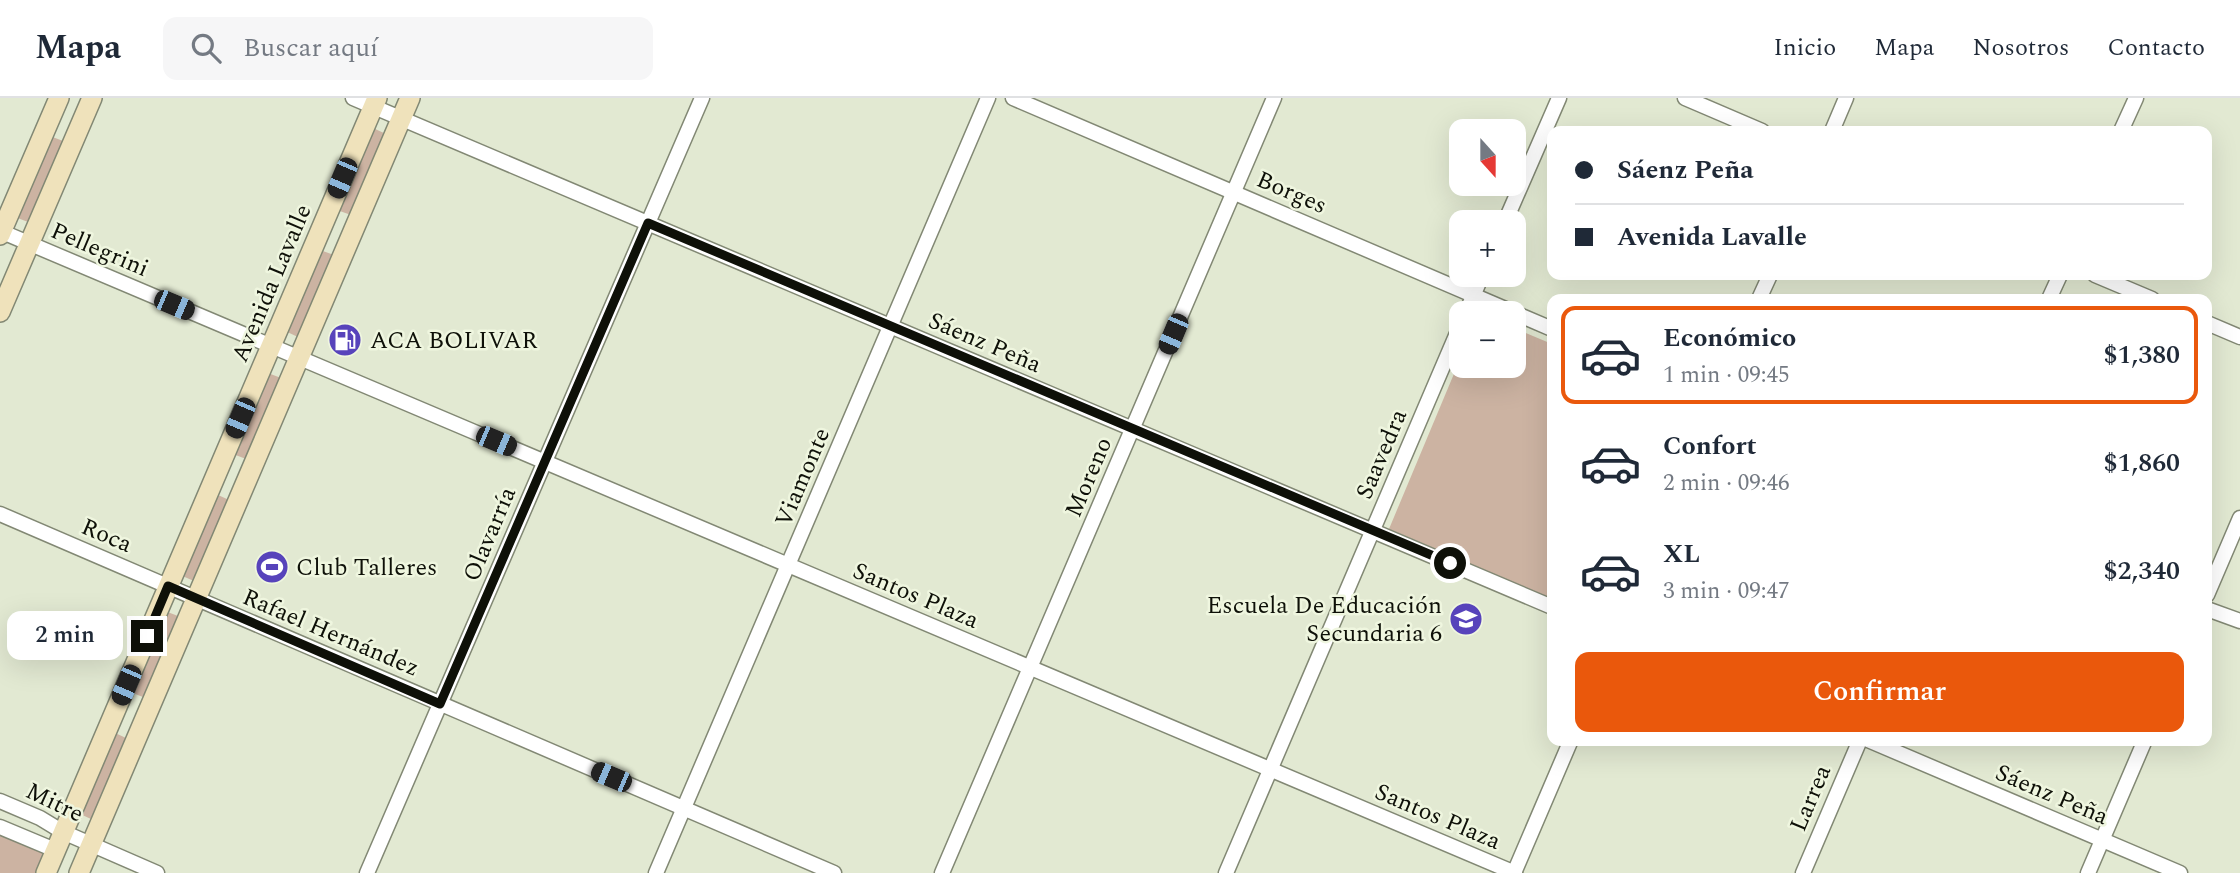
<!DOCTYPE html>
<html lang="es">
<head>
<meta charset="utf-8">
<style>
	:root { --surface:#fff; --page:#f6f6f7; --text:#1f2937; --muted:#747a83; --line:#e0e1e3; --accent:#ea580c }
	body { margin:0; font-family:Spectral,serif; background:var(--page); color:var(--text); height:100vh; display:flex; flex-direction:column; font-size:26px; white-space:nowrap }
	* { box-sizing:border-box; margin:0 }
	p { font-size:23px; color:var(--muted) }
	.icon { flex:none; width:38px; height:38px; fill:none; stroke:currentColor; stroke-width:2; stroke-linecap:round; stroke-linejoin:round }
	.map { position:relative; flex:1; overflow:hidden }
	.details { position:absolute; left:1547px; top:196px; width:665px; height:452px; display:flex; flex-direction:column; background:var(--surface); border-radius:14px; box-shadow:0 7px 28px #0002 }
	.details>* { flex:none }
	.top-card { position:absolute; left:1547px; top:28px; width:665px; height:154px; border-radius:14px; box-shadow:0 7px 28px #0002; display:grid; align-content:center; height:154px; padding:0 28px; background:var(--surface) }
	.needle { width:46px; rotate:159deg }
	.fabs { position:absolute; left:1449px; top:21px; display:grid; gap:14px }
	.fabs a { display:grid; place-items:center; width:77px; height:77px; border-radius:14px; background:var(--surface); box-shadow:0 7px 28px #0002; font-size:35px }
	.end { position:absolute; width:32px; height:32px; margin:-16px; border:9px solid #0e1008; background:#fff; box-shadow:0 0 0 4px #fff }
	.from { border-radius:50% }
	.bubble { position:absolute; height:49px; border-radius:14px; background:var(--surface); box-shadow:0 7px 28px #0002; font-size:23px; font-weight:600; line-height:49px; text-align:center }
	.car { position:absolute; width:21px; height:42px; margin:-21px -10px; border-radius:9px; box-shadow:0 0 5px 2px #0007; background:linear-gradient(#222 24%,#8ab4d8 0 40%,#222 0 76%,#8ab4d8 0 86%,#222 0) }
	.top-card b { display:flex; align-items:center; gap:24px; height:66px; font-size:26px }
	.top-card b+b { border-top:2px solid var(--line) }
	.top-card i { width:18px; height:18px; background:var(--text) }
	ul { padding:12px 0 0; list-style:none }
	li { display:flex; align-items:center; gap:21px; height:98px; margin:0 14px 10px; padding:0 14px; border:4px solid transparent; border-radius:14px }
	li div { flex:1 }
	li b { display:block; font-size:26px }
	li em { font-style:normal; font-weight:600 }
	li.current { border-color:var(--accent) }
	li>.icon { width:63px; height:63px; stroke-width:1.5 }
	.action { display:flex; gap:14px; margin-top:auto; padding:14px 28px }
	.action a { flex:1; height:80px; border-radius:14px; background:var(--accent); color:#fff; font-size:28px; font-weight:600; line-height:80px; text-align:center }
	header { display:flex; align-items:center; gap:42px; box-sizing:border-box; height:98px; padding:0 35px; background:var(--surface); border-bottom:2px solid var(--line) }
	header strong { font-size:33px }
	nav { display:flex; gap:38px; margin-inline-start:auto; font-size:24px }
	.search { width:490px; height:63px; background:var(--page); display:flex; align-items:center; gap:18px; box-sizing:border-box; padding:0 24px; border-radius:14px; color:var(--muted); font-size:26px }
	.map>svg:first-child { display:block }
</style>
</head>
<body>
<header>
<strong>Mapa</strong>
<div class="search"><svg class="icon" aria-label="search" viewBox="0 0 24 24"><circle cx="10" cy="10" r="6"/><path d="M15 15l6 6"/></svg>Buscar aquí</div>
<nav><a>Inicio</a><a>Mapa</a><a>Nosotros</a><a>Contacto</a></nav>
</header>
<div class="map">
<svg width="2240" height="775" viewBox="0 0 2240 775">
	<rect width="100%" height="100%" fill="#e2e9d2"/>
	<!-- green -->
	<g fill="#ccb3a2">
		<path d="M373 30 386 36 351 117 337 112Z"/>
		<path d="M50 38 63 43 28 124 15 119Z"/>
		<path d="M320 152 334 157 298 239 285 233Z"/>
		<path d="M1514 230 1552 246V501L1389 431 1461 259V268H1514Z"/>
		<path d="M268 275 281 280 246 361 233 356Z"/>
		<path d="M216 396 229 402 194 483 180 477Z"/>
		<path d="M165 513 178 518 143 599 130 594Z"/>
		<path d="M113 634 126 640 91 721 78 715Z"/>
		<path d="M0 732 48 751 38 775H0Z"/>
	</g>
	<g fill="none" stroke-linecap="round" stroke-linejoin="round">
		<defs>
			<g id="street">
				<path d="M353 0 1552 509"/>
				<path d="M1013 0 1552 231"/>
				<path d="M1685 0 1762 33"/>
				<path d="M1832 33 1846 0"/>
				<path d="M2121 33 2136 0"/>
				<path d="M1505 124 1559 0"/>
				<path d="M0 133 1515 775"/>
				<path d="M2095 177 2152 201"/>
				<path d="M1759 201 1770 177"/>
				<path d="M2049 201 2060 177"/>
				<path d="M1466 215 1482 177"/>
				<path d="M2207 225 2240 239"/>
				<path d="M0 416 834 775"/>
				<path d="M2207 497 2240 420"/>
				<path d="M2207 511 2240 523"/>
				<path d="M1868 642 2180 775"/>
				<path d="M0 703 40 720 63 734 157 775"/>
				<path d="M0 729 55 752"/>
				<path d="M367 775 702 0"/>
				<path d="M656 775 988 0"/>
				<path d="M942 775 1274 0"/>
				<path d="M1226 775 1461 226"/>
				<path d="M1514 775 1571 642"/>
				<path d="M1803 775 1860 642"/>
				<path d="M2088 775 2145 642"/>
			</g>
			<g id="secondary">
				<path d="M0 137 59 0"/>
				<path d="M0 214 92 0"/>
				<path d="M46 775 377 0"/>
				<path d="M79 775 410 0"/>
			</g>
		</defs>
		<!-- street casing -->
		<use href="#street" stroke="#828874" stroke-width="17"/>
		<!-- secondary casing -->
		<use href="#secondary" stroke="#828874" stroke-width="22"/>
		<!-- street -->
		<use href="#street" stroke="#fff" stroke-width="14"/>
		<!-- secondary -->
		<use href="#secondary" stroke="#efe2bb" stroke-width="19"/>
	</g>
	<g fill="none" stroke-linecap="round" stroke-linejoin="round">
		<!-- route -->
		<path stroke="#0e1008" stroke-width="9" d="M147 538 168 488 440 606 648 125 1450 465"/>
	</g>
	<!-- icons -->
	<defs>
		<symbol id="fuel-disc" viewBox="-11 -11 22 22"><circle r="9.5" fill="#5743bb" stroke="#eff6df"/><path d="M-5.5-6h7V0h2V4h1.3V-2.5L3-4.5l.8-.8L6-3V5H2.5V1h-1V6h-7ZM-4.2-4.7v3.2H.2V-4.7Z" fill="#fff"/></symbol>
		<symbol id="stadium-disc" viewBox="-11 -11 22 22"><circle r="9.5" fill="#5743bb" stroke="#eff6df"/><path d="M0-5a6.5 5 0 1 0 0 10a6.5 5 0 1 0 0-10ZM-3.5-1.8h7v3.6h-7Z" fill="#fff"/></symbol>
		<symbol id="school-disc" viewBox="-11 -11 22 22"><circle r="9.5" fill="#5743bb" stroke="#eff6df"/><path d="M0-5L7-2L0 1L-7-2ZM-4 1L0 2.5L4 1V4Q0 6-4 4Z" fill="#fff"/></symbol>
	</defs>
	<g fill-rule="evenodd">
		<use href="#fuel-disc" x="326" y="223" width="38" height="38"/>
		<use href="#stadium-disc" x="253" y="450" width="38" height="38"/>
		<use href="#school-disc" x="1447" y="502" width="38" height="38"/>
	</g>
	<g text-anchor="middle" stroke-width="5" stroke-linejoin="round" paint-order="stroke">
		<!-- street labels -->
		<g font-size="24" fill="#0e1008" stroke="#eff6df">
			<text transform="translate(1292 94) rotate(23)" y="8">Borges</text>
			<text transform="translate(100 151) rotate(23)" y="8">Pellegrini</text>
			<text transform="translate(271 185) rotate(-67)" y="8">Avenida Lavalle</text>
			<text transform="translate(985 244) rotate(23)" y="8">Sáenz Peña</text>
			<text transform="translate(1381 356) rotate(-67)" y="8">Saavedra</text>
			<text transform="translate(802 379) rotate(-67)" y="8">Viamonte</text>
			<text transform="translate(1088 379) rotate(-67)" y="8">Moreno</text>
			<text transform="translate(489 436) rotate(-67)" y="8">Olavarría</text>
			<text transform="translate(107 437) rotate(23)" y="8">Roca</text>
			<text transform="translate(916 497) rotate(23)" y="8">Santos Plaza</text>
			<text transform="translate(331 534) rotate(23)" y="8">Rafael Hernández</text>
			<text transform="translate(2052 696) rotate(23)" y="8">Sáenz Peña</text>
			<text transform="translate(1810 700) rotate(-67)" y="8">Larrea</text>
			<text transform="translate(55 704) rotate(26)" y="8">Mitre</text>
			<text transform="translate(1438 718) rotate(23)" y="8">Santos Plaza</text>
		</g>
		<!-- poi labels -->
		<g font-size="24" fill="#0e1008" stroke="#eff6df" text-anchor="start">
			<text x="370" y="250">ACA BOLIVAR</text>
			<text x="296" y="477">Club Talleres</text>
			<text x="1442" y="515" text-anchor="end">Escuela De Educación<tspan x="1442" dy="28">Secundaria 6</tspan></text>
		</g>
	</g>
</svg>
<div class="fabs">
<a><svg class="needle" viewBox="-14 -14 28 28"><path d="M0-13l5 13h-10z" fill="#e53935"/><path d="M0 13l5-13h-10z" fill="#747a83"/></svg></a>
<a>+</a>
<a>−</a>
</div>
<i class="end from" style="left:1450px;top:465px"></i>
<i class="end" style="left:147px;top:538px"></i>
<div class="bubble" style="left:7px;top:513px;width:116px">2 min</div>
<i class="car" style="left:342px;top:80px;rotate:203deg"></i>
<i class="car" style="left:174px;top:207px;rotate:113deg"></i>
<i class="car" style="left:1173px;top:236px;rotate:203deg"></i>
<i class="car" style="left:240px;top:320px;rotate:203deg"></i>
<i class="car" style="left:496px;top:343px;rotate:113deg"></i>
<i class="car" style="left:126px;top:587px;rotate:203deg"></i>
<i class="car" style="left:611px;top:679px;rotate:293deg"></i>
<div class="top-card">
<b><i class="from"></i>Sáenz Peña</b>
<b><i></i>Avenida Lavalle</b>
</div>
<section class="details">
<ul>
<li class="current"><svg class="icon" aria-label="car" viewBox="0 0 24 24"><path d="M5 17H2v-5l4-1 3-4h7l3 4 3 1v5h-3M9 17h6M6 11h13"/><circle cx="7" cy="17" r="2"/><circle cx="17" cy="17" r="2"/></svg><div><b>Económico</b><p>1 min · 09:45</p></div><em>$1,380</em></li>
<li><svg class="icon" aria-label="car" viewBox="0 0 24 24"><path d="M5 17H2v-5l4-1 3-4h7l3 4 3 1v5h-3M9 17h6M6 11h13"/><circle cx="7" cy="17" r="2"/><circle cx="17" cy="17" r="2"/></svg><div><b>Confort</b><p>2 min · 09:46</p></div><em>$1,860</em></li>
<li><svg class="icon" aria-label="car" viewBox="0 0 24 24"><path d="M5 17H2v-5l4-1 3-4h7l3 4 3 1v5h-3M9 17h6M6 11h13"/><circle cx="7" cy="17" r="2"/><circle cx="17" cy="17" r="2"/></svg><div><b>XL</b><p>3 min · 09:47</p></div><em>$2,340</em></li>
</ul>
<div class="action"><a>Confirmar</a></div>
</section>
</div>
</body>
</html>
